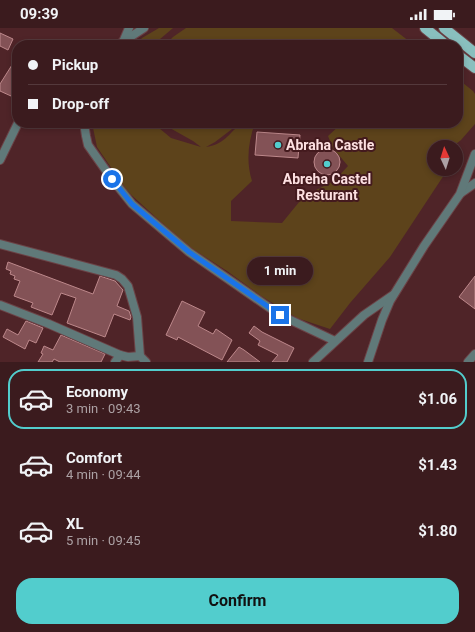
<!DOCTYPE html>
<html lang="en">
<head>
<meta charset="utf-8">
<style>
	:root { --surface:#3b1b1e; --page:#422427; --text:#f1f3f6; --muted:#aca1a4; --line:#54393c; --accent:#52cdcd }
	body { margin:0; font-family:Roboto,sans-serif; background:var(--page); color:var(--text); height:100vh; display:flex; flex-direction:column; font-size:15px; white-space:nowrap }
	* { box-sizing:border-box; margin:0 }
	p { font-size:13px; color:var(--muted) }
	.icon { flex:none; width:22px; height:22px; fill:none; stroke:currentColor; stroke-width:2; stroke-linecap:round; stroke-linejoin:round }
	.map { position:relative; height:334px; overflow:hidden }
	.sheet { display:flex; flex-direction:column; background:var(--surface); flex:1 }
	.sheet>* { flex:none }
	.hud { position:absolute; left:12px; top:12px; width:451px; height:88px; border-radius:16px; box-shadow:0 2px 6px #0003,0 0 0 1px var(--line); display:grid; align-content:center; height:88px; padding:0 16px; background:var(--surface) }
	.needle { width:26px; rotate:356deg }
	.controls { position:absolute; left:427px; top:112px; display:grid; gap:8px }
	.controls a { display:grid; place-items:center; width:36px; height:36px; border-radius:50%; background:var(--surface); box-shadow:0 2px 6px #0003,0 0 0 1px var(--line); font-size:20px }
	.end { position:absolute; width:18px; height:18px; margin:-9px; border:5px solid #1a73e8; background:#fff; box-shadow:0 0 0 2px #fff }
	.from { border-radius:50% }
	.bubble { position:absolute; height:28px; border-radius:14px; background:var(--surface); box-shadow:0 2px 6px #0003,0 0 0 1px var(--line); font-size:13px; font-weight:700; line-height:28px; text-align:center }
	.hud b { display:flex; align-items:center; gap:14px; height:38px; font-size:15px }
	.hud b+b { border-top:1px solid var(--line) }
	.hud i { width:10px; height:10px; background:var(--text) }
	ul { padding:7px 0 0; list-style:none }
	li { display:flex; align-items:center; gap:12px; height:60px; margin:0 8px 6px; padding:0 8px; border:2px solid transparent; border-radius:16px }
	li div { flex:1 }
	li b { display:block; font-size:15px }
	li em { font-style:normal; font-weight:700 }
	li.current { border-color:var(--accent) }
	li>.icon { width:36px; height:36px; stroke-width:1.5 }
	.button { display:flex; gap:8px; margin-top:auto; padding:8px 16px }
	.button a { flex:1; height:46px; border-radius:16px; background:var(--accent); color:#111; font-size:16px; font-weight:700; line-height:46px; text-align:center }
	.status { display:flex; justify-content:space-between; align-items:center; height:28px; padding:0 20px; background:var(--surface); direction:ltr }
	.status svg { height:11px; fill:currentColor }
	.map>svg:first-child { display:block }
</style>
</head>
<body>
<div class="status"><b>09:39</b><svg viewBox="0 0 49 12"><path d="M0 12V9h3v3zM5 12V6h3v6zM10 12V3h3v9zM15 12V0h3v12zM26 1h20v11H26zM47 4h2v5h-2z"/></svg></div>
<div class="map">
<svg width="475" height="334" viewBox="0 0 475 334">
	<rect width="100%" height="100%" fill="#4f2428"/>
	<!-- green -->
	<g fill="#5d431b">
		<path d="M159 0H173L153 17H136L142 10Z"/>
		<path d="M186 0H392L414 17H165L173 9Z"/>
		<path d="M458 51 473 63 475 66V96L461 112 452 119H434V141H448L390 229 350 275 330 301 297 290 261 268 227 243 185 216 127 163 97 119 92 95H153L171 110 201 119 193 113 161 95H240L215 114 206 119C223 117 229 106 241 95H255C248 114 246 134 252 153L231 173V193L282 195 304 168 334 153 348 138 333 120 328 108 341 96 337 95H458Z"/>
	</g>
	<!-- building -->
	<g fill="#835256" stroke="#bd888b">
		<path d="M0 5 13 11 8 22 0 18Z"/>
		<path d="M17 29V56L11 68 0 63V56Z"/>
		<path d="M257 104 300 107 298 130 255 127Z"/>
		<circle cx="327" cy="134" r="13"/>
		<path d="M8 234 93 266 100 248 115 253 123 262 117 278 129 283 131 289 130 292 114 286 105 309 67 295 76 270 61 265 52 287 31 279 33 275 14 268 20 253 14 251 15 248 10 246 11 243 6 241Z"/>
		<path d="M475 248V281L459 269Z"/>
		<path d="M182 273 205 284 198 298 213 306 216 301 232 312 222 332 178 309 177 312 166 307Z"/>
		<path d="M26 293 43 300 36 315 29 312 25 321 3 309 7 301 18 307Z"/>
		<path d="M254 298 262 304 294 320 287 334H272L278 327 258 317 260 313 249 305Z"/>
		<path d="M61 307 105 326 101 334H60L54 331 52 334H38L43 326 41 325 44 318 53 322Z"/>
		<path d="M239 319 244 322 260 334H227Z"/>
	</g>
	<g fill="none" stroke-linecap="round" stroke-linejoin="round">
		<defs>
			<g id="minor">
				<path d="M123 14 129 0"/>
				<path d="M118 17 144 0"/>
				<path d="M84 95 86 108 88 117 112 151 132 176 189 224 280 287 335 313"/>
				<path d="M0 132 18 95"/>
				<path d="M461 165 475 155"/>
				<path d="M0 216 116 247 122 251 128 258 137 289 140 328 146 334"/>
				<path d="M0 277 49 296 120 327 128 329 140 328"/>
				<path d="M115 334 120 327"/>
				<path d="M313 334 364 287 393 267"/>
				<path d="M368 334 382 292 390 273 424 218 460 166 475 126"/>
				<path d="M468 334 475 326"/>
			</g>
			<g id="major">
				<path d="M425 0 446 17"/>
				<path d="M444 0 475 25"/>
				<path d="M458 27 475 40"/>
			</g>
		</defs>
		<!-- minor casing -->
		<use href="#minor" stroke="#6b4246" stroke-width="10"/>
		<!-- major casing -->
		<use href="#major" stroke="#6b4246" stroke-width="12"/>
		<!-- minor -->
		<use href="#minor" stroke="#607979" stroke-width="8"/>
		<!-- major -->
		<use href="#major" stroke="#89bfbe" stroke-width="10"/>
	</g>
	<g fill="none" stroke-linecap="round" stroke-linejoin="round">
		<!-- route -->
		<path stroke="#1a73e8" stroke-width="5" d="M112 151 132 176 189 224 280 287"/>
	</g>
	<!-- markers -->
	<g fill="#52cdcd" stroke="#441a1e" stroke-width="1.5">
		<circle cx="278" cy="117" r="4"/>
		<circle cx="327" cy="136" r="4"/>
	</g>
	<g text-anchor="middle" stroke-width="4" stroke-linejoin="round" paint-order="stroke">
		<!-- poi labels -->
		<g font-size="14" font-weight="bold" fill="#fde0e1" stroke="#441a1e" text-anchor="start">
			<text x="286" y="122">Abraha Castle</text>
			<text x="327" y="156" text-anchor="middle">Abreha Castel<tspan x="327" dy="16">Resturant</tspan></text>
		</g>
	</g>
</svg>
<div class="controls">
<a><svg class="needle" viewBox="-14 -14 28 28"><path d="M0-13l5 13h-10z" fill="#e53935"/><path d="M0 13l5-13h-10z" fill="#aca1a4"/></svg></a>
</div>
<i class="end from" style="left:112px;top:151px"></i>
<i class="end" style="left:280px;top:287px"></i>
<div class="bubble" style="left:247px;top:229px;width:66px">1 min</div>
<div class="hud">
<b><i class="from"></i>Pickup</b>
<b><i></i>Drop-off</b>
</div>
</div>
<section class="sheet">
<ul>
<li class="current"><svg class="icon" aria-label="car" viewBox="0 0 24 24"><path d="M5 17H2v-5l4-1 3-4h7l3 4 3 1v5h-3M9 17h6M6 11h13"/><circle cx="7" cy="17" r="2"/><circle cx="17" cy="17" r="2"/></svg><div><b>Economy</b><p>3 min · 09:43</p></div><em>$1.06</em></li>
<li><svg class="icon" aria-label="car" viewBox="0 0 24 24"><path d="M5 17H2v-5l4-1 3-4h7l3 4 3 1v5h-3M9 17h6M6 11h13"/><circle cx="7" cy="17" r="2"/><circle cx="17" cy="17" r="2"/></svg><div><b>Comfort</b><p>4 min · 09:44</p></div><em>$1.43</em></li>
<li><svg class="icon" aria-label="car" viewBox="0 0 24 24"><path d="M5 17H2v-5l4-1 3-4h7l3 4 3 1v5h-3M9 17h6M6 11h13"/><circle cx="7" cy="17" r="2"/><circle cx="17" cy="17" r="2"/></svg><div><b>XL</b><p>5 min · 09:45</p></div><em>$1.80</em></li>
</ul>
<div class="button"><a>Confirm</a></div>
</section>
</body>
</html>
